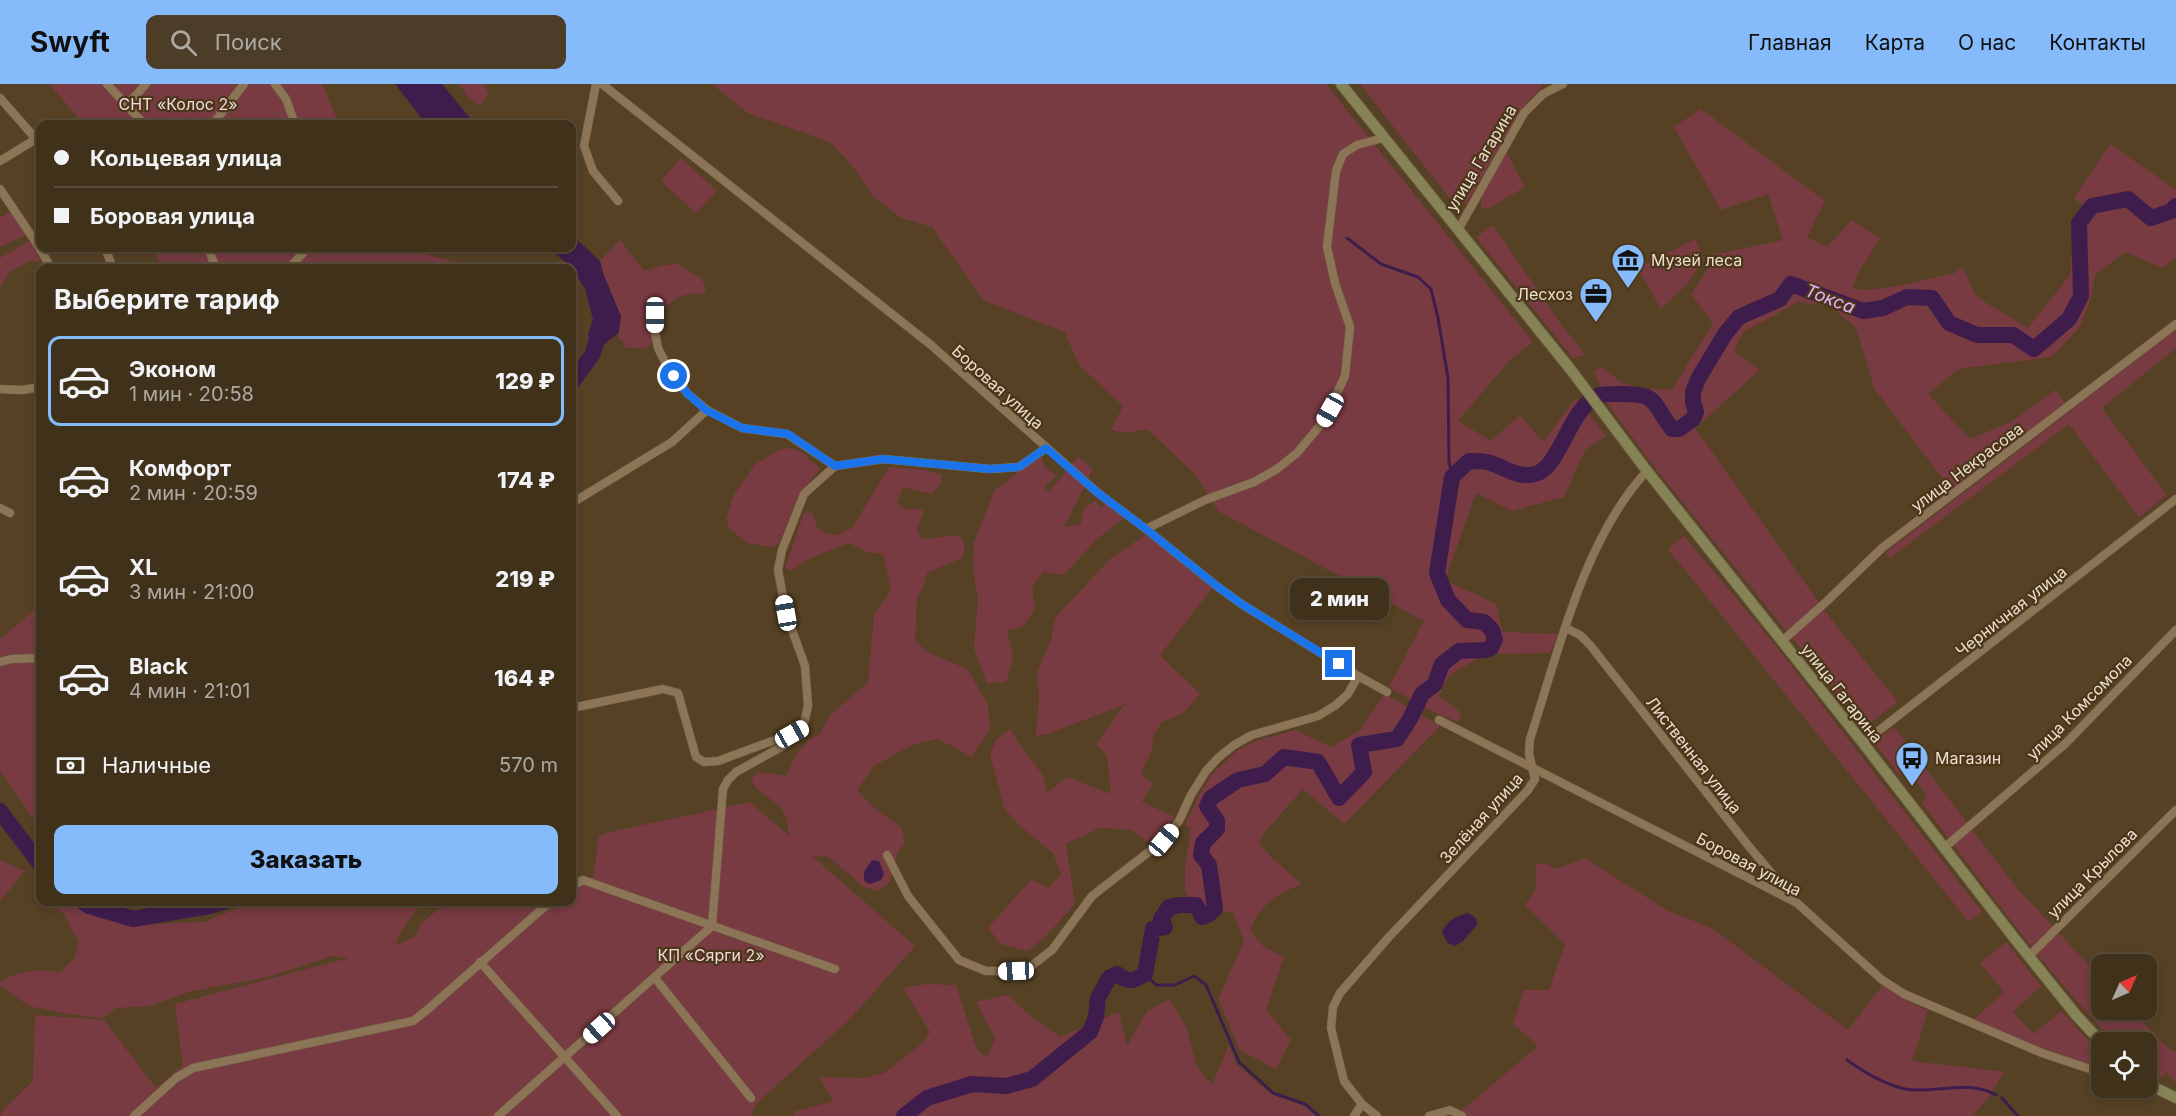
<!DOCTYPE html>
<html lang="ru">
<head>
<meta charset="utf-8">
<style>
	:root { --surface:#40311b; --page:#4b3d28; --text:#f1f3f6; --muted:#aea9a3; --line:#594c3a; --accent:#86bbfb }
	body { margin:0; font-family:Inter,sans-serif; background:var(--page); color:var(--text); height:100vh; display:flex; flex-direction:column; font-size:22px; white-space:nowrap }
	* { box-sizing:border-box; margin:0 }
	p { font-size:20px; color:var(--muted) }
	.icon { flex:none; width:33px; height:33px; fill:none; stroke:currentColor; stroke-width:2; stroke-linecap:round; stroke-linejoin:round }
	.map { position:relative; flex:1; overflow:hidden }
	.panel { position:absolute; left:36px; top:180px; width:540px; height:642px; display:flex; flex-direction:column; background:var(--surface); border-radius:12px; box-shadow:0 3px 9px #0003,0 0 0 2px var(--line) }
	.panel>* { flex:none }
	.top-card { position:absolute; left:36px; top:36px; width:540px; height:132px; border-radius:12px; box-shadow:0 3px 9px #0003,0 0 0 2px var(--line); display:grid; align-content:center; height:132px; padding:0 18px; background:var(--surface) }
	.needle { width:39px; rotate:45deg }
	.controls { position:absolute; left:2091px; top:870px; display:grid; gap:12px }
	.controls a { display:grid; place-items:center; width:66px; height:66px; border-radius:12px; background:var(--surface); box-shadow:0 3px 9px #0003,0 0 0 2px var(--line); font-size:30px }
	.end { position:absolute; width:27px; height:27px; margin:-14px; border:8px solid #1a73e8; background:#fff; box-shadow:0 0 0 3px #fff }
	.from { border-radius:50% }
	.bubble { position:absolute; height:42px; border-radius:12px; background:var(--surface); box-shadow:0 3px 9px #0003,0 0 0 2px var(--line); font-size:20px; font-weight:800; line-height:42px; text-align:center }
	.car { position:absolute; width:18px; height:36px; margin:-18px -9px; border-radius:8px; box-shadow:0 0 4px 2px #0007; background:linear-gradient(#fff 24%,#345 0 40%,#fff 0 76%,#345 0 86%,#fff 0) }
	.top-card b { display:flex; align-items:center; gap:21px; height:57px; font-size:22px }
	.top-card b+b { border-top:2px solid var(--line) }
	.top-card i { width:15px; height:15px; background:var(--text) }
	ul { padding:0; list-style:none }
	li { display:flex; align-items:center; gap:18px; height:90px; margin:0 12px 9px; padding:0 6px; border:3px solid transparent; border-radius:12px }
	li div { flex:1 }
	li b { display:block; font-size:22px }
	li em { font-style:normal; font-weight:800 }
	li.selected { border-color:var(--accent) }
	li>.icon { width:54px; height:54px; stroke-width:1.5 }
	h2 { padding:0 18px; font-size:27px; line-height:72px }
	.pay { display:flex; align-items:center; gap:15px; height:66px; padding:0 18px; font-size:22px }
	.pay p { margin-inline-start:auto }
	.button { display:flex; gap:12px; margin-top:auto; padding:12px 18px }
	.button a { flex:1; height:69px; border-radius:12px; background:var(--accent); color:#111; font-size:24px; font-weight:800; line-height:69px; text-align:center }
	header { display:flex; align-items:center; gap:36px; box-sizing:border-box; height:84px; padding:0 30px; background:var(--accent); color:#111 }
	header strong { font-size:28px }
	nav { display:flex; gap:33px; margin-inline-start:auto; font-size:21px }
	.search { width:420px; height:54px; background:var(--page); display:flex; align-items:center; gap:15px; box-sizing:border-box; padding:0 21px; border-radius:12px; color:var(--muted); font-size:22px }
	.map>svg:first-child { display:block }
</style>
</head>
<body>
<header>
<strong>Swyft</strong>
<div class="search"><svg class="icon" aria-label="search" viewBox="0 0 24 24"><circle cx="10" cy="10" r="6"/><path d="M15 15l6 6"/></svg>Поиск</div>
<nav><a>Главная</a><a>Карта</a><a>О нас</a><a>Контакты</a></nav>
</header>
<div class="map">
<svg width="2176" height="1032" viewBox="0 0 2176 1032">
	<rect width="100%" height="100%" fill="#564124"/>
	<!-- green -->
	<g fill="#793b42">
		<path d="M49 0H322L336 32 335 40H84Z"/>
		<path d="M459 0H484L489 10 480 22 468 13Z"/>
		<path d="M712 0H1326L1533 258 1510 276 1458 337 1491 357 1520 331 1543 358 1576 314 1606 352 1585 366 1564 413 1512 427 1476 409 1445 496 1496 520 1502 548 1558 550 1550 569 1485 570 1450 591 1439 611 1462 630 1458 638 1427 625 1389 603 1424 537 1218 427 1196 391 1147 345 1126 349 1111 346 1123 322 1079 281 1065 248 983 216 932 143 901 134 873 112 855 85 830 58 748 29Z"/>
		<path d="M1360 0H1544L1520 27 1467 119 1455 121Z"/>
		<path d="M1701 25 1825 117 1807 153 1827 163 1852 136 1880 155 1858 189 1852 204C1873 211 1931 194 1955 189L1963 183 1974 209 1983 217 2028 244 2070 191 2074 140 2084 122 2074 114 2110 60 2176 106V173L2163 184 2125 168 2095 191 2091 214 2080 243 2051 273 1959 285 1928 310 1970 355 2011 338 2055 306 2065 319 1952 407 1874 304 1856 244 1831 222 1799 218 1743 248 1734 268 1760 286 1695 344 1820 520 1787 548 1655 384 1607 319 1594 287 1602 283 1622 299 1639 304 1672 306 1713 239 1691 210 1710 182 1712 171 1783 156 1768 110 1721 126 1674 43Z"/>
		<path d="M1506 67 1525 103 1489 124H1482L1480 111Z"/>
		<path d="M681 74 717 107 696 129 661 97Z"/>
		<path d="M7 129H11L25 147V151L0 163V132H4Z"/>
		<path d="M1493 141 1555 232 1585 271 1573 274 1476 153Z"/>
		<path d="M1695 155C1713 184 1680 205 1661 225L1638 184Z"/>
		<path d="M620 156 644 187 664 181 678 180 702 195 706 206 701 210C686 207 668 216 661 230 653 244 661 252 646 265L623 263 625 259 618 254 619 248 600 177Z"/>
		<path d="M29 157 38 168 40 176 37 178 32 176 9 188 0 203V174Z"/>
		<path d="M154 164H414L420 169 455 178V184H161Z"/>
		<path d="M2176 246V264L2102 324 2167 411 2139 433 2069 340 1890 474 1886 468Z"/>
		<path d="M790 364 802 368 819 384V387L800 409 779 459 772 463 747 459 729 444 726 435 734 411 755 380 779 366Z"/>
		<path d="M1042 373 1044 383 1056 391 1044 403 1049 408 1078 373 1093 385 1064 443 1081 440 1083 425 1096 416 1101 424 1109 416 1129 430 1096 456 1064 491 1043 488 1032 503 1035 526 1022 543 1007 546 1013 574 1006 598 987 599 974 564 978 514 973 486 974 459 994 407 1029 380Z"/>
		<path d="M889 383 925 386 941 391V399L932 410 903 403 897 419 904 425H924L917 446 922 455C936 455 947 450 960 452L965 462 962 474 927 489 924 500 917 515 915 557 929 569 967 585 988 620 990 645 971 673 955 663 936 655 912 661 874 682 857 706 872 722 902 744 905 759 898 768 889 799 877 807 864 803 829 773 812 772 915 862 849 936 758 1018 750 1032H0L5 1024 33 997 35 931 104 936 156 1004 183 981 175 920 349 874 332 872 268 893 192 907 150 922 116 924 103 934 67 930 29 922 0 901V898C22 885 35 886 60 888L74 875 79 857 72 848 66 832 48 818H72L86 829 138 841 204 838 253 818H306L321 822V818H421L400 849 395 862 416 852 420 841 432 830 452 818H532L536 822 542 818H572V797L582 792 593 794 599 752 610 748 750 718 789 752C788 743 788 732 781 724 773 715 755 707 751 695L758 688 786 692 797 669 809 656 820 650 831 630 868 599 874 531 891 506 883 470 867 468 849 459 806 476 791 487 785 484 804 429H813L817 443 823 449 838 451 852 444Z"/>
		<path d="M1147 450 1213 503 1160 571 1200 610 1182 630 1162 638 1154 650 1151 668 1141 690 1153 700 1142 718 1175 733 1164 745 1147 758 1132 746 1100 744 1066 760 1075 820 1046 852 1027 867 1001 860 988 844 1031 796 1049 804 1061 790 1053 769 1020 742 1004 724 990 670 996 656 1010 645 1025 668 1042 690 1047 709 1067 693 1111 710 1107 671 1096 660 1125 620 1051 649 1036 652 1039 614 1037 589 1051 556 1055 534 1110 475Z"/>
		<path d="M1684 452 1776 562 1982 828 1969 838 1668 465Z"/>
		<path d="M40 521V744L0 687V555Z"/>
		<path d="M1823 525 1898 618 1863 644 1792 553Z"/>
		<path d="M1385 610 1440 642 1344 740 1303 705 1264 749 1259 759 1273 775 1302 800C1275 811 1261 820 1250 847L1264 863 1284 873 1266 926 1291 956 1276 985 1240 966 1218 915 1244 858 1233 828 1206 827 1201 820 1185 809V784L1191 744 1185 741 1197 715 1211 691 1238 666 1255 657 1295 646 1331 663 1359 647Z"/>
		<path d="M1894 643 2016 803 2101 894 2102 926H2132L2167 963 2176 968V998L2166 988 2160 994 2147 983 2146 958H2115C2043 885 1984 800 1922 719L1927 711 1908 687 1899 691 1874 658Z"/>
		<path d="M1585 774 1668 827 1712 844 1848 946 1883 901 1902 914 1928 927 1912 977 2004 988 1990 1012 1972 1032H1445L1466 1023 1538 962 1513 940 1524 906H1549L1565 860 1525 821 1536 805V780H1547L1556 785Z"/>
		<path d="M0 776 25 787 0 817Z"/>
		<path d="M2006 858 2041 902 2013 928 2034 950 2061 927 2101 970V983H2094L2044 966 1973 936 2004 908 1980 879Z"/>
		<path d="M927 900 956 901 977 966 987 974 995 954 976 918 1008 911 1027 929 1060 953 1119 928 1127 962 1147 927 1170 915 1187 944 1196 981 1212 1001 1229 961 1236 980 1271 1010 1304 1022 1316 1032H796L793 1028 834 1017 818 993 862 994 884 989 923 959 930 948 903 904Z"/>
	</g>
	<!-- water -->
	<g fill="#3e1d4d">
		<path d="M395 0H442L475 40H426Z"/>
		<path d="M572 151 600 177 603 189 621 232 619 248 592 271 588 250 593 235 585 205 572 184 549 164H572Z"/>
		<path d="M872 776 879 777 884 790 881 796 870 800 864 797V788Z"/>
		<path d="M1468 829 1476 834 1477 841 1463 857 1455 862 1448 859 1442 849C1446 837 1456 832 1468 829Z"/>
	</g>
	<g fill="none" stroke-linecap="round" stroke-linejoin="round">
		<!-- stream -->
		<g stroke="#3e1d4d" stroke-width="3">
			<path d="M1347 154 1381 180 1418 193 1431 205 1438 234 1448 294 1449 377 1452 393"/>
			<path d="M1145 890 1156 901H1175L1194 892 1206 901 1239 978 1273 1009 1305 1020 1319 1032"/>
			<path d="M1847 976C1865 989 1883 1000 1905 1005 1934 1010 1968 995 1996 1011"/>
			<path d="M2002 1014 2018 1032"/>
		</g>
		<!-- river -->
		<g stroke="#3e1d4d" stroke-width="16">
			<path d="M572 298 592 271 599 250"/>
			<path d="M0 727 40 780"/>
			<path d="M83 818 89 822 133 835 210 822 223 818"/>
			<path d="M904 1032 927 1014 972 1000 1006 1002 1032 995 1090 948 1096 933 1098 914 1109 894 1117 890C1128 899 1134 897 1145 890L1153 845 1165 843 1161 835 1169 823 1181 821H1196L1202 833 1208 831 1215 825 1209 781 1201 771 1203 759 1217 745V737L1207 722 1211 714 1238 696 1265 690 1284 673 1318 678 1339 714 1364 688 1359 661 1397 655 1410 635 1422 610 1435 600 1442 580 1459 567 1486 566 1491 564 1495 555 1492 546 1484 538 1467 536 1448 516 1437 489 1452 393 1469 377C1475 377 1482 377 1487 378 1504 382 1516 395 1535 390 1559 385 1569 326 1597 312 1601 310 1610 310 1615 310 1658 309 1649 314 1672 345H1679L1693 335 1696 328 1693 318V308L1698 295 1725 250 1739 233 1780 215 1791 200 1863 227 1883 224 1907 213 1932 214 1949 239 1977 251H2013L2034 265 2069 235 2081 212 2079 139 2092 122 2128 115 2151 134 2171 127 2176 122"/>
		</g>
		<defs>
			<g id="minor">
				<path d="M107 0 144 40"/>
				<path d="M275 0 286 15 295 40"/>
				<path d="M596 0 584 62 593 87 618 117"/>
				<path d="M602 0 931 261 1098 409 1146 445 1218 503 1243 521 1358 592 1387 608"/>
				<path d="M0 14 36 55"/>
				<path d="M127 21 146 0"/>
				<path d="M213 40 244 0"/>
				<path d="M0 77 36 55 40 61"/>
				<path d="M0 105 39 163 51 184"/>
				<path d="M1458 146 1524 29 1543 10 1563 0"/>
				<path d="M105 164 113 184"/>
				<path d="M208 164 216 184"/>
				<path d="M289 184 308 164"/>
				<path d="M655 231V248L658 264 666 280 687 309 707 326 742 344 787 350 835 382"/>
				<path d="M0 305 22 306 40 303"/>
				<path d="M572 419 672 358 707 326"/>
				<path d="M0 424 10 429"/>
				<path d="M1146 445 1205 416 1254 398 1277 385 1297 369 1323 338 1345 292 1350 243 1335 199 1327 163 1336 87 1343 70 1357 61 1383 54"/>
				<path d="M1566 544 1580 551 1590 561 1747 760 1793 815"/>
				<path d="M1782 557 1826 518 1882 464 2176 240"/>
				<path d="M0 578 11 575 40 574"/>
				<path d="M572 624 663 605 678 609 696 673 704 678 718 677 794 649"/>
				<path d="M1439 636 1797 819 1881 895 1904 910 2042 969 2102 989"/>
				<path d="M1863 659 2176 415"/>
				<path d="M1944 764 2065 660 2176 546"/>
				<path d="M887 771 908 812 959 876 986 887H1016L1030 883 1052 866 1092 812 1164 756 1179 737 1191 711 1206 687 1218 674 1234 661 1252 651 1318 632 1336 621 1348 610 1358 592"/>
				<path d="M572 802 583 796 835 885"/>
				<path d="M712 842 723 705 728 696 736 688 783 662 803 644 808 622 805 582 786 529 778 486 782 466 804 410 835 382 883 375 990 385 1019 383 1046 364"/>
				<path d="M2029 872 2176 726"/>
				<path d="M480 878 617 1032"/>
				<path d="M655 894 751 1014"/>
				<path d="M134 1032 176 994 193 984 413 937 427 926 550 818"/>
				<path d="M498 1032 712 842"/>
				<path d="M1354 1032 1362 1020"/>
				<path d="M1377 1032 1362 1020 1344 997 1331 944 1333 923 1340 909 1388 854 1528 706 1535 695 1529 670 1530 655C1558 569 1584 454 1647 387"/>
				<path d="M1429 1032 1450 1026 1462 1032"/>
			</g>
			<g id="secondary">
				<path d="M1341 0 1571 286 1647 387 1863 659 2015 855 2076 931 2102 959"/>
				<path d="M2146 999 2176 1014"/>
			</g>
		</defs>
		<!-- minor casing -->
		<use href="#minor" stroke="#705e44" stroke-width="9"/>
		<!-- secondary casing -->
		<use href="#secondary" stroke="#705e44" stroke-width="12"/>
		<!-- minor -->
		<use href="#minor" stroke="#8c7556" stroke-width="8"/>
		<!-- secondary -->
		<use href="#secondary" stroke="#868457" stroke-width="10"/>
	</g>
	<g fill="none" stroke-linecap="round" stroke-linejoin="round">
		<!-- route -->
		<path stroke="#1a73e8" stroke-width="8" d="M674 292 687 309 706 326 742 344 788 350 835 382 883 375 990 385 1019 383 1046 364 1098 409 1146 445 1218 503 1243 521 1339 580"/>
	</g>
	<!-- icons -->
	<defs>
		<symbol id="museum-pin" viewBox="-11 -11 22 30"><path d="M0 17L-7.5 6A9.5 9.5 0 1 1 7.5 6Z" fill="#86bbfb" stroke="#4b3619"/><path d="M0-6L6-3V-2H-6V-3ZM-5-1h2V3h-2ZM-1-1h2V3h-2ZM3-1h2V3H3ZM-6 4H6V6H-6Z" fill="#111"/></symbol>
		<symbol id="office-pin" viewBox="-11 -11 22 30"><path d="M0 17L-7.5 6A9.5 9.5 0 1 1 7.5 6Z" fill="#86bbfb" stroke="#4b3619"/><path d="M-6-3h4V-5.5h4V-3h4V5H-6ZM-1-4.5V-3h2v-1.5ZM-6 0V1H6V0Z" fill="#111"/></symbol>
		<symbol id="bus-pin" viewBox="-11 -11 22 30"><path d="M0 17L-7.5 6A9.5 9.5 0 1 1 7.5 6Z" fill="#86bbfb" stroke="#4b3619"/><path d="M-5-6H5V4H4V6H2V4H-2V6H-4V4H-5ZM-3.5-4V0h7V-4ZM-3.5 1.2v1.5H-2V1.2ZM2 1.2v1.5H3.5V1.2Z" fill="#111"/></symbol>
	</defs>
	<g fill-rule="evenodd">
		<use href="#museum-pin" x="1609" y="157" width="38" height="52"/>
		<use href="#office-pin" x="1577" y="191" width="38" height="52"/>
		<use href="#bus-pin" x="1893" y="655" width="38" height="52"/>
	</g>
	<g text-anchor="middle" stroke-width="4.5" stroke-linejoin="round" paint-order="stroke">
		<!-- park labels -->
		<g font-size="16" fill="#f0dbdc" stroke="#4b3619">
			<text x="178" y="26">СНТ «Колос 2»</text>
			<text x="711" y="877">КП «Сярги 2»</text>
		</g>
		<!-- street labels -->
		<g font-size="16" fill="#ecdfcf" stroke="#4b3619">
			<text transform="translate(1481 74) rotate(-59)" y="6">улица Гагарина</text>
			<text transform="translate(998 303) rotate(42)" y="6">Боровая улица</text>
			<text transform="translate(1967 383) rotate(-37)" y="6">улица Некрасова</text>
			<text transform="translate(2011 527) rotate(-38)" y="6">Черничная улица</text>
			<text transform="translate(1842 609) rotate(52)" y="6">улица Гагарина</text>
			<text transform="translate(2079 623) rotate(-45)" y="6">улица Комсомола</text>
			<text transform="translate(1694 671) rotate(52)" y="6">Лиственная улица</text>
			<text transform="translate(1481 734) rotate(-48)" y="6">Зелёная улица</text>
			<text transform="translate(1749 780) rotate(28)" y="6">Боровая улица</text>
			<text transform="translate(2092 789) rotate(-45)" y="6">улица Крылова</text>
		</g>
		<!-- poi labels -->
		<g font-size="16" fill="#ecdfcf" stroke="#4b3619" text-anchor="start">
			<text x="1651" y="182">Музей леса</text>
			<text x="1573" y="216" text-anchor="end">Лесхоз</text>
			<text x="1935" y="680">Магазин</text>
		</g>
		<!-- water labels -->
		<g font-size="18" font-style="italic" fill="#e4affe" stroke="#4b3619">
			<text transform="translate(1830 215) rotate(21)" y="6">Токса</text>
		</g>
	</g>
</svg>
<div class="controls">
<a><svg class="needle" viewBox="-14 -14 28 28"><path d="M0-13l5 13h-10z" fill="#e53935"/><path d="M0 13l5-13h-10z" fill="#aea9a3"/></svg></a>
<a><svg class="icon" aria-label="locate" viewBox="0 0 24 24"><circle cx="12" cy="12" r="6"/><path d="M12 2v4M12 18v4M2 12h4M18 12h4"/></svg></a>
</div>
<i class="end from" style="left:674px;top:292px"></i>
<i class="end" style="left:1339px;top:580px"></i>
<div class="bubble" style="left:1290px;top:494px;width:99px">2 мин</div>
<i class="car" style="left:655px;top:231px;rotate:180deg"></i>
<i class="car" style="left:1330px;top:326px;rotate:209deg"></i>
<i class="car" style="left:786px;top:529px;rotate:350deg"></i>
<i class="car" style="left:792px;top:650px;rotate:61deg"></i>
<i class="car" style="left:1164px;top:756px;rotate:40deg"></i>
<i class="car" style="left:1016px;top:887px;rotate:268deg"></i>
<i class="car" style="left:599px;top:944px;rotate:228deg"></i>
<div class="top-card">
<b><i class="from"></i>Кольцевая улица</b>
<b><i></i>Боровая улица</b>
</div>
<section class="panel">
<h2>Выберите тариф</h2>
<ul>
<li class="selected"><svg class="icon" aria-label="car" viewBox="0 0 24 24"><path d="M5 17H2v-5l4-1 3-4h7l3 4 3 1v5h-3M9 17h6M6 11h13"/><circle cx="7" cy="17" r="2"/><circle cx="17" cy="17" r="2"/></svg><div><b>Эконом</b><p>1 мин · 20:58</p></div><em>129 ₽</em></li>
<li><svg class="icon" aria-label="car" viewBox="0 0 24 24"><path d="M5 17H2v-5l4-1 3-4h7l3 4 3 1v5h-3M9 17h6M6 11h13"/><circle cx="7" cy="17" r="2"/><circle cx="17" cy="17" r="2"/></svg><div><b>Комфорт</b><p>2 мин · 20:59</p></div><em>174 ₽</em></li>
<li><svg class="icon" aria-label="car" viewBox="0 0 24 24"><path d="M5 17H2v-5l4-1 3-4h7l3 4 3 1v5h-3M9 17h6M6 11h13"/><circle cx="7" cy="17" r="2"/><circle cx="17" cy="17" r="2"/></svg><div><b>XL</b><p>3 мин · 21:00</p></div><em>219 ₽</em></li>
<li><svg class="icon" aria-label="car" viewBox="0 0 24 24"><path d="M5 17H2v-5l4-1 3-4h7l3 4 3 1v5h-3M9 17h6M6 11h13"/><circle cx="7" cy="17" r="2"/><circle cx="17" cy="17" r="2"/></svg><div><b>Black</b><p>4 мин · 21:01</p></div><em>164 ₽</em></li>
</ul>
<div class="pay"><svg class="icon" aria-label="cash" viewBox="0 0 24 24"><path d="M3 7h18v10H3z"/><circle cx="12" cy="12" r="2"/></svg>Наличные<p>570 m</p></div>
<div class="button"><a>Заказать</a></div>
</section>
</div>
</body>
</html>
